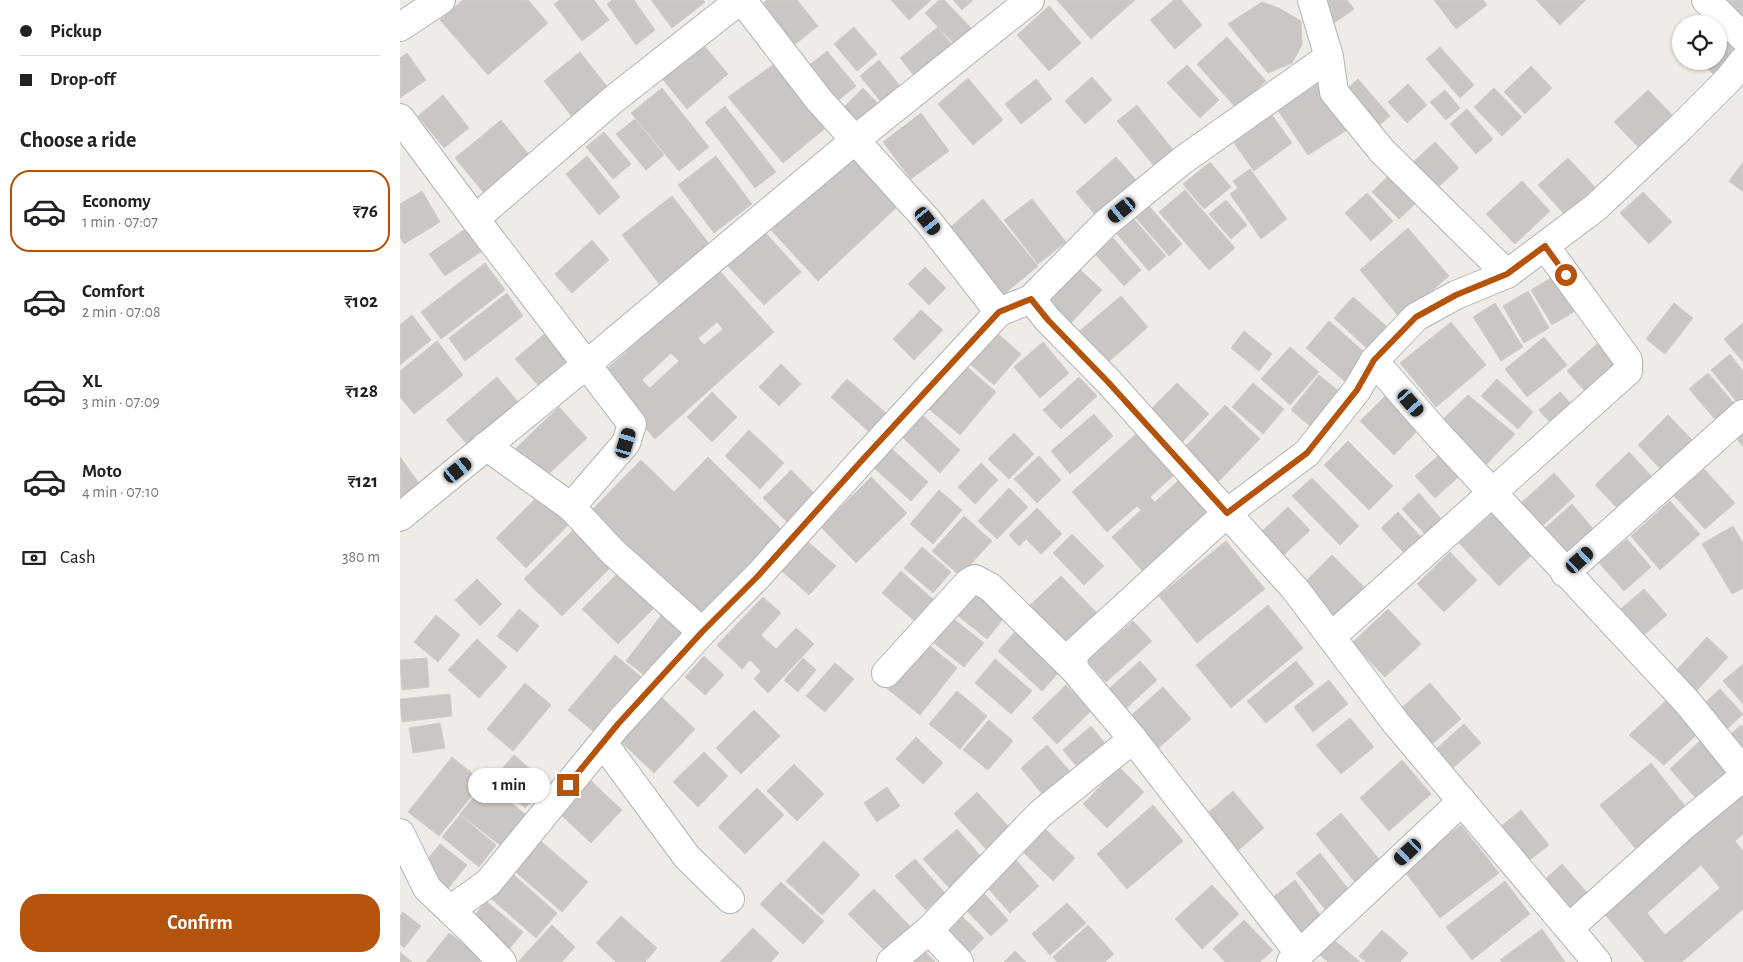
<!DOCTYPE html>
<html lang="en">
<head>
<meta charset="utf-8">
<style>
	:root { --surface:#fff; --page:#f6f6f6; --text:#202124; --muted:#757577; --line:#e0e0e0; --accent:#b45309 }
	body { margin:0; font-family:"Alegreya Sans",sans-serif; background:var(--page); color:var(--text); height:100vh; display:flex; flex-direction:column; font-size:19px; white-space:nowrap }
	* { box-sizing:border-box; margin:0 }
	p { font-size:16px; color:var(--muted) }
	.icon { flex:none; width:28px; height:28px; fill:none; stroke:currentColor; stroke-width:2; stroke-linecap:round; stroke-linejoin:round }
	.map { position:relative; flex:1; overflow:hidden }
	.panel { display:flex; flex-direction:column; background:var(--surface); width:400px }
	.panel>* { flex:none }
	.hud { display:grid; align-content:center; height:110px; padding:0 20px; background:var(--surface) }
	.buttons { position:absolute; left:1272px; top:15px; display:grid; gap:10px }
	.buttons a { display:grid; place-items:center; width:55px; height:55px; border-radius:50%; background:var(--surface); box-shadow:0 1px 4px #0004; font-size:25px }
	.end { position:absolute; width:22px; height:22px; margin:-11px; border:6px solid #b45309; background:#fff; box-shadow:0 0 0 2px #fff }
	.from { border-radius:50% }
	.bubble { position:absolute; height:35px; border-radius:18px; background:var(--surface); box-shadow:0 1px 4px #0004; font-size:16px; font-weight:600; line-height:35px; text-align:center }
	.car { position:absolute; width:15px; height:30px; margin:-15px -8px; border-radius:6px; box-shadow:0 0 4px 1px #0007; background:linear-gradient(#222 24%,#8ab4d8 0 40%,#222 0 76%,#8ab4d8 0 86%,#222 0) }
	.hud b { display:flex; align-items:center; gap:18px; height:48px; font-size:19px }
	.hud b+b { border-top:1px solid var(--line) }
	.hud i { width:12px; height:12px; background:var(--text) }
	ul { padding:0; list-style:none }
	li { display:flex; align-items:center; gap:15px; height:82px; margin:0 10px 8px; padding:0 10px; border:2px solid transparent; border-radius:20px }
	li div { flex:1 }
	li b { display:block; font-size:19px }
	li em { font-style:normal; font-weight:600 }
	li.current { border-color:var(--accent) }
	li>.icon { width:45px; height:45px; stroke-width:1.5 }
	h2 { padding:0 20px; font-size:22px; line-height:60px }
	.pay { display:flex; align-items:center; gap:12px; height:55px; padding:0 20px; font-size:19px }
	.pay p { margin-inline-start:auto }
	.primary-button { display:flex; gap:10px; margin-top:auto; padding:10px 20px }
	.primary-button a { flex:1; height:58px; border-radius:20px; background:var(--accent); color:#fff; font-size:20px; font-weight:600; line-height:58px; text-align:center }
	main { display:flex; flex:1; min-height:0 }
	.map>svg:first-child { display:block }
</style>
</head>
<body>
<main>
<section class="panel">
<div class="hud">
<b><i class="from"></i>Pickup</b>
<b><i></i>Drop-off</b>
</div>
<h2>Choose a ride</h2>
<ul>
<li class="current"><svg class="icon" aria-label="car" viewBox="0 0 24 24"><path d="M5 17H2v-5l4-1 3-4h7l3 4 3 1v5h-3M9 17h6M6 11h13"/><circle cx="7" cy="17" r="2"/><circle cx="17" cy="17" r="2"/></svg><div><b>Economy</b><p>1 min · 07:07</p></div><em>₹76</em></li>
<li><svg class="icon" aria-label="car" viewBox="0 0 24 24"><path d="M5 17H2v-5l4-1 3-4h7l3 4 3 1v5h-3M9 17h6M6 11h13"/><circle cx="7" cy="17" r="2"/><circle cx="17" cy="17" r="2"/></svg><div><b>Comfort</b><p>2 min · 07:08</p></div><em>₹102</em></li>
<li><svg class="icon" aria-label="car" viewBox="0 0 24 24"><path d="M5 17H2v-5l4-1 3-4h7l3 4 3 1v5h-3M9 17h6M6 11h13"/><circle cx="7" cy="17" r="2"/><circle cx="17" cy="17" r="2"/></svg><div><b>XL</b><p>3 min · 07:09</p></div><em>₹128</em></li>
<li><svg class="icon" aria-label="car" viewBox="0 0 24 24"><path d="M5 17H2v-5l4-1 3-4h7l3 4 3 1v5h-3M9 17h6M6 11h13"/><circle cx="7" cy="17" r="2"/><circle cx="17" cy="17" r="2"/></svg><div><b>Moto</b><p>4 min · 07:10</p></div><em>₹121</em></li>
</ul>
<div class="pay"><svg class="icon" aria-label="cash" viewBox="0 0 24 24"><path d="M3 7h18v10H3z"/><circle cx="12" cy="12" r="2"/></svg>Cash<p>380 m</p></div>
<div class="primary-button"><a>Confirm</a></div>
</section>
<div class="map">
<svg width="1343" height="962" viewBox="0 0 1343 962">
	<rect width="100%" height="100%" fill="#efebe6"/>
	<!-- building -->
	<g fill="#cac6c3" stroke="#d3ccc5" fill-rule="evenodd">
		<path d="M63 0H128L148 23 88 75 40 20Z"/>
		<path d="M160 0H194L209 20 182 41 154 4Z"/>
		<path d="M212 0H234L255 30 236 45 207 4Z"/>
		<path d="M251 0H303L305 2 272 28Z"/>
		<path d="M367 0H397L418 26 388 50 355 10Z"/>
		<path d="M491 0H531L509 20Z"/>
		<path d="M539 0H544L579 36 562 52 525 13Z"/>
		<path d="M553 0H573L562 10Z"/>
		<path d="M657 0H735L691 39Z"/>
		<path d="M774 0H781L802 25 775 49 750 20Z"/>
		<path d="M920 0H947L954 9 930 26Z"/>
		<path d="M1034 0H1083L1087 5 1056 29Z"/>
		<path d="M1136 0H1186L1160 25Z"/>
		<path d="M1320 0H1343V23Z"/>
		<path d="M862 2 879 8 901 21 902 45 892 63 868 73 828 24Z"/>
		<path d="M649 6 681 43 649 71 617 35Z"/>
		<path d="M1302 16 1311 24H1295Z"/>
		<path d="M454 27 477 54 457 71 434 44Z"/>
		<path d="M538 27 557 51 519 82 500 58Z"/>
		<path d="M1319 31 1337 49 1313 74 1300 61H1319Z"/>
		<path d="M827 37 866 81 836 108 797 64Z"/>
		<path d="M301 42 328 74 287 109 260 76Z"/>
		<path d="M1040 47 1074 85 1060 98 1026 59Z"/>
		<path d="M427 51 456 86 431 106 402 71Z"/>
		<path d="M180 52 209 89 173 118 144 81Z"/>
		<path d="M7 53 26 80 0 98V58Z"/>
		<path d="M479 60 505 92 486 108 460 76Z"/>
		<path d="M377 62 428 126 383 163 328 97Z"/>
		<path d="M787 65 819 100 800 118 767 83Z"/>
		<path d="M1131 66 1152 88 1125 114 1104 92Z"/>
		<path d="M692 77 712 100 685 124 665 101Z"/>
		<path d="M568 78 603 120 573 145 538 104Z"/>
		<path d="M636 79 652 99 621 124 605 104Z"/>
		<path d="M958 79 990 116 971 132 940 95Z"/>
		<path d="M916 83 947 130 908 155 877 109Z"/>
		<path d="M1008 84 1027 105 1007 123 988 102Z"/>
		<path d="M262 88 309 147 279 171 231 113Z"/>
		<path d="M463 88 483 109 456 134 437 114Z"/>
		<path d="M1094 88 1122 117 1102 136 1074 107Z"/>
		<path d="M1045 90 1060 108 1046 120 1030 102Z"/>
		<path d="M1248 90 1280 123 1246 155 1214 122Z"/>
		<path d="M43 95 69 128 44 148 18 116Z"/>
		<path d="M737 105 774 151 755 167 717 121Z"/>
		<path d="M325 106 376 172 355 188 305 122Z"/>
		<path d="M1067 109 1093 139 1076 154 1050 124Z"/>
		<path d="M521 113 549 151 511 179 483 142Z"/>
		<path d="M872 115 892 143 854 171 834 143Z"/>
		<path d="M235 119 264 155 246 170 216 134Z"/>
		<path d="M101 120 134 161 88 198 55 158Z"/>
		<path d="M204 132 231 164 213 179 186 147Z"/>
		<path d="M1035 142 1059 168 1033 192 1009 166Z"/>
		<path d="M451 155 498 206 418 281 371 230Z"/>
		<path d="M187 156 220 197 199 215 166 174Z"/>
		<path d="M316 156 352 204 314 233 278 185Z"/>
		<path d="M716 157 737 181 696 216 676 192Z"/>
		<path d="M1168 158 1195 187 1165 215 1138 185Z"/>
		<path d="M810 162 831 187 804 209 783 184Z"/>
		<path d="M1343 162V192L1329 181Z"/>
		<path d="M850 169 887 219 861 239 830 194 838 188 833 181Z"/>
		<path d="M990 174 1017 202 999 219 972 192Z"/>
		<path d="M1122 181 1150 211 1115 244 1086 214Z"/>
		<path d="M785 190 835 248 809 270 759 212Z"/>
		<path d="M22 191 40 222 4 244 0 237V204Z"/>
		<path d="M1243 192 1272 222 1249 244 1220 213Z"/>
		<path d="M967 193 993 221 971 241 945 213Z"/>
		<path d="M272 196 314 250 263 289 222 235Z"/>
		<path d="M583 199 638 266 597 300 542 234Z"/>
		<path d="M632 199 666 242 638 264 604 220Z"/>
		<path d="M826 200 847 225 831 239 809 214Z"/>
		<path d="M749 206 782 244 769 256 736 218Z"/>
		<path d="M733 218 766 256 749 271 716 233Z"/>
		<path d="M1008 228 1049 276 1000 318 960 270Z"/>
		<path d="M65 229 81 252 45 276 29 254Z"/>
		<path d="M364 231 401 272 364 305 327 265Z"/>
		<path d="M713 238 741 270 724 286 695 254Z"/>
		<path d="M192 240 209 260 172 293 155 274Z"/>
		<path d="M85 263 105 290 41 339 21 312Z"/>
		<path d="M675 265 702 290 670 324 643 299Z"/>
		<path d="M525 267 546 288 529 305 508 284Z"/>
		<path d="M318 269 374 332 255 439 199 376ZM317 322 323 329 304 345 298 338ZM271 353 279 361 250 388 242 380Z"/>
		<path d="M1159 273 1180 308 1152 325 1131 290Z"/>
		<path d="M1128 291 1149 328 1124 343 1103 306Z"/>
		<path d="M107 293 123 316 65 361 49 338Z"/>
		<path d="M721 296 748 327 704 366 676 334Z"/>
		<path d="M953 297 991 330 971 352 934 318Z"/>
		<path d="M1095 303 1123 347 1101 361 1073 317Z"/>
		<path d="M1274 303 1293 318 1265 354 1246 339Z"/>
		<path d="M521 310 543 330 514 360 493 339Z"/>
		<path d="M12 315 31 340 0 365V325Z"/>
		<path d="M929 321 971 358 948 384 906 348Z"/>
		<path d="M1051 322 1086 365 1036 407 1000 363Z"/>
		<path d="M1343 323V362L1324 339Z"/>
		<path d="M148 331 177 364 144 392 115 359Z"/>
		<path d="M844 331 872 354 859 371 831 348Z"/>
		<path d="M597 333 621 354 594 385 570 364Z"/>
		<path d="M1144 337 1167 365 1127 397 1105 369Z"/>
		<path d="M37 341 63 375 14 414 0 397V371Z"/>
		<path d="M643 342 669 373 640 398 614 367Z"/>
		<path d="M1199 342 1224 368 1191 398 1167 371Z"/>
		<path d="M890 347 919 372 890 405 861 379Z"/>
		<path d="M1330 354 1343 371V405L1341 407 1311 370Z"/>
		<path d="M381 364 401 384 379 406 359 387Z"/>
		<path d="M566 366 596 392 560 435 529 409Z"/>
		<path d="M1308 373 1339 409 1320 425 1289 389Z"/>
		<path d="M919 375 946 397 917 432 891 410Z"/>
		<path d="M97 377 125 410 75 453 46 420Z"/>
		<path d="M679 377 697 396 661 429 643 410Z"/>
		<path d="M447 379 486 413 469 432 431 397Z"/>
		<path d="M1097 379 1133 412 1118 429 1081 396Z"/>
		<path d="M777 383 809 414 779 445 746 414Z"/>
		<path d="M853 383 884 409 863 434 832 407Z"/>
		<path d="M312 392 337 417 312 442 287 417Z"/>
		<path d="M989 392 1022 426 994 455 960 421Z"/>
		<path d="M1160 392 1177 410 1156 429 1139 410Z"/>
		<path d="M1068 395 1115 434 1084 467 1040 422Z"/>
		<path d="M825 405 860 439 817 483 783 449Z"/>
		<path d="M159 407 187 438 141 481 113 451Z"/>
		<path d="M519 412 560 450 540 473 499 434Z"/>
		<path d="M694 414 713 436 670 474 651 451Z"/>
		<path d="M1268 415 1299 447 1268 477 1238 445Z"/>
		<path d="M349 430 384 463 360 489 325 456Z"/>
		<path d="M1343 432V447L1336 438Z"/>
		<path d="M614 433 634 454 609 479 588 459Z"/>
		<path d="M737 433 774 475 750 497 755 502 779 480 813 518 747 576 712 537 741 510 737 506 707 532 672 492Z"/>
		<path d="M948 441 993 486 969 510 924 465Z"/>
		<path d="M491 448 528 482 511 501 473 467Z"/>
		<path d="M1045 450 1064 472 1035 498 1015 476Z"/>
		<path d="M1229 452 1255 480 1222 513 1195 485Z"/>
		<path d="M639 456 661 480 637 503 614 479Z"/>
		<path d="M0 457 24 490 0 508Z"/>
		<path d="M308 457 386 534 300 623 188 514 241 460 274 492Z"/>
		<path d="M581 463 598 480 575 504 558 487Z"/>
		<path d="M1304 469 1335 503 1305 529 1274 496Z"/>
		<path d="M391 470 416 495 388 523 363 498Z"/>
		<path d="M1154 473 1175 496 1140 528 1119 505Z"/>
		<path d="M471 477 507 513 456 563 421 527Z"/>
		<path d="M912 478 959 526 940 545 892 496Z"/>
		<path d="M609 488 628 507 597 539 578 521Z"/>
		<path d="M539 490 562 510 533 544 510 524Z"/>
		<path d="M143 491 173 520 126 568 96 538Z"/>
		<path d="M1019 493 1043 521 1027 536 1002 509Z"/>
		<path d="M1270 501 1300 534 1260 570 1231 536Z"/>
		<path d="M1172 504 1196 532 1167 558 1143 530Z"/>
		<path d="M888 507 910 530 884 555 861 532Z"/>
		<path d="M637 508 662 534 641 554 626 539 619 546 609 535Z"/>
		<path d="M1096 510 1135 552 1099 586 1059 543Z"/>
		<path d="M998 512 1023 539 1005 554 981 528Z"/>
		<path d="M564 516 592 541 560 576 532 551Z"/>
		<path d="M1333 526 1343 543V588L1332 594 1302 544Z"/>
		<path d="M176 527 214 564 162 616 124 579Z"/>
		<path d="M672 534 704 566 684 585 653 553Z"/>
		<path d="M1227 539 1251 567 1224 591 1199 563Z"/>
		<path d="M826 541 865 589 797 643 759 596Z"/>
		<path d="M408 542 436 566 409 595 382 571Z"/>
		<path d="M522 547 551 572 533 593 504 568Z"/>
		<path d="M1050 552 1077 580 1044 612 1017 584Z"/>
		<path d="M932 555 972 595 942 624 903 584Z"/>
		<path d="M223 568 259 603 218 644 182 609Z"/>
		<path d="M501 571 535 601 516 622 482 593Z"/>
		<path d="M661 576 697 613 659 648 624 611Z"/>
		<path d="M77 579 102 604 80 626 55 600Z"/>
		<path d="M573 586 607 614 587 639 553 612Z"/>
		<path d="M1244 589 1267 615 1238 640 1215 614Z"/>
		<path d="M363 597 381 613 361 635 376 649 396 628 414 644 368 693 354 679 361 671 350 660 342 669 317 645Z"/>
		<path d="M868 605 903 648 831 708 796 665Z"/>
		<path d="M119 609 139 626 117 652 97 636Z"/>
		<path d="M988 609 1021 644 985 677 952 643Z"/>
		<path d="M263 613 290 634 253 682 226 661Z"/>
		<path d="M36 615 60 635 38 662 14 642Z"/>
		<path d="M550 616 584 643 564 667 530 640Z"/>
		<path d="M733 621 752 641 706 682 687 661Z"/>
		<path d="M618 628 663 668 642 691 598 651Z"/>
		<path d="M1307 637 1328 657 1291 697 1270 677Z"/>
		<path d="M77 639 107 667 79 698 48 670Z"/>
		<path d="M523 640 557 668 520 715 485 687Z"/>
		<path d="M215 655 246 681 199 736 168 710Z"/>
		<path d="M304 656 324 675 305 695 285 677Z"/>
		<path d="M27 658 29 687 2 690 0 660Z"/>
		<path d="M403 658 416 670 398 692 384 680Z"/>
		<path d="M595 659 632 691 611 714 575 683Z"/>
		<path d="M740 661 757 680 721 713 703 694Z"/>
		<path d="M896 661 914 684 866 723 847 701Z"/>
		<path d="M435 663 454 679 425 712 406 696Z"/>
		<path d="M1343 664V704L1323 681Z"/>
		<path d="M929 680 948 704 913 732 894 707Z"/>
		<path d="M125 683 151 705 113 751 87 729Z"/>
		<path d="M1030 683 1061 719 1029 747 998 711Z"/>
		<path d="M666 685 691 711 657 744 632 718Z"/>
		<path d="M763 687 791 719 753 753 725 721Z"/>
		<path d="M1320 689 1343 714 1324 732 1300 707Z"/>
		<path d="M557 691 587 716 560 749 529 724Z"/>
		<path d="M50 694 52 716 2 722 0 699Z"/>
		<path d="M260 696 295 729 254 773 219 740Z"/>
		<path d="M1271 696 1302 730 1264 765 1229 735Z"/>
		<path d="M354 710 380 736 341 774 316 748Z"/>
		<path d="M950 718 974 747 941 774 916 745Z"/>
		<path d="M589 720 613 741 588 770 563 750Z"/>
		<path d="M40 723 45 748 13 753 9 728Z"/>
		<path d="M1064 724 1081 743 1053 768 1036 749Z"/>
		<path d="M1341 725 1343 727V756L1324 740Z"/>
		<path d="M691 726 707 746 679 769 663 750Z"/>
		<path d="M516 737 543 763 523 784 496 759Z"/>
		<path d="M1303 738 1335 774 1302 805 1270 769Z"/>
		<path d="M647 745 675 777 647 800 621 768Z"/>
		<path d="M304 752 328 776 298 807 273 782Z"/>
		<path d="M114 755 146 783 125 808 92 780Z"/>
		<path d="M52 757 83 782 39 836 8 812Z"/>
		<path d="M1002 760 1031 794 989 831 960 798Z"/>
		<path d="M1251 763 1289 811 1239 853 1200 805Z"/>
		<path d="M394 764 424 794 397 821 367 791Z"/>
		<path d="M719 767 744 792 707 828 683 804Z"/>
		<path d="M189 779 222 810 191 843 159 813Z"/>
		<path d="M86 782 125 814 100 845 60 814Z"/>
		<path d="M487 787 500 806 477 822 464 803Z"/>
		<path d="M357 788 384 815 345 854 318 827Z"/>
		<path d="M833 791 864 828 834 854 803 817Z"/>
		<path d="M1343 791V834L1335 841 1343 851V909L1282 962H1245L1203 912ZM1301 865 1320 888 1265 935 1247 913Z"/>
		<path d="M577 792 609 827 586 849 554 814Z"/>
		<path d="M753 805 783 841 727 889 697 854Z"/>
		<path d="M1121 810 1149 845 1122 866 1095 831Z"/>
		<path d="M941 813 984 865 958 886 916 834Z"/>
		<path d="M60 815 96 845 79 867 42 837Z"/>
		<path d="M1061 825 1099 873 1040 918 1003 869Z"/>
		<path d="M643 827 675 858 653 881 621 850Z"/>
		<path d="M557 829 585 861 552 891 523 859Z"/>
		<path d="M136 837 188 882 162 912 110 867Z"/>
		<path d="M424 841 460 875 422 915 386 881Z"/>
		<path d="M40 844 67 865 46 891 19 869Z"/>
		<path d="M920 853 953 895 929 914 896 873Z"/>
		<path d="M515 859 545 893 526 910 495 876Z"/>
		<path d="M616 860 639 886 610 913 586 886Z"/>
		<path d="M1162 864 1191 897 1171 915 1142 882Z"/>
		<path d="M108 870 157 913 136 938 87 895Z"/>
		<path d="M895 880 921 916 894 937 867 902Z"/>
		<path d="M1105 881 1130 914 1072 960 1046 927Z"/>
		<path d="M381 882 424 921 403 944 360 904Z"/>
		<path d="M812 885 839 914 802 949 775 919Z"/>
		<path d="M474 889 510 926 485 951 448 914Z"/>
		<path d="M582 891 608 920 591 936 564 908Z"/>
		<path d="M86 901 123 932 106 953 69 922Z"/>
		<path d="M667 903 686 923 650 955 632 934Z"/>
		<path d="M556 910 584 938 563 959 534 931Z"/>
		<path d="M3 912 21 926 4 948 0 944V916Z"/>
		<path d="M221 916 257 948 245 962H216L196 943Z"/>
		<path d="M844 920 873 950 860 962H825L813 949Z"/>
		<path d="M152 925 175 947 162 962H118Z"/>
		<path d="M688 925 714 954 705 962H657L653 957Z"/>
		<path d="M353 928 379 953 371 962H320Z"/>
		<path d="M1142 929 1165 962H1102L1100 960Z"/>
		<path d="M982 930 1008 953 1000 962H966L959 956Z"/>
		<path d="M49 933 83 958 79 962H26Z"/>
		<path d="M934 940 960 962H928L920 955Z"/>
		<path d="M522 948 535 962H507Z"/>
		<path d="M615 951 626 962H604Z"/>
		<path d="M0 952 12 962H0Z"/>
	</g>
	<g fill="none" stroke-linecap="round" stroke-linejoin="round">
		<defs>
			<g id="minor">
				<path d="M342 0 419 100 528 221 599 312"/>
				<path d="M912 0 929 57 934 92 982 151 1107 274"/>
				<path d="M1306 0 1343 37"/>
				<path d="M0 27 41 0"/>
				<path d="M0 118 75 219 232 424 226 443 171 507 213 552 302 632"/>
				<path d="M75 219 214 99 340 0"/>
				<path d="M631 299 706 223 783 160 929 57"/>
				<path d="M974 361 1036 432 1288 703 1343 771"/>
				<path d="M86 446 171 507"/>
				<path d="M0 517 187 364 455 140 630 0"/>
				<path d="M1165 573 1343 414"/>
				<path d="M931 637 1228 371V360L1145 246"/>
				<path d="M486 673 568 583 575 579 590 587 674 669"/>
				<path d="M733 739 900 954"/>
				<path d="M203 743 287 857 330 899"/>
				<path d="M0 833 27 888 73 932 102 962"/>
				<path d="M50 910 88 883 218 724 302 632 358 576 465 457 599 312 631 299 648 320 709 382 895 589 996 723 1197 962"/>
				<path d="M1169 928 1282 827 1343 777"/>
				<path d="M529 930 640 814 733 739 674 669 673 654 827 513 907 453 957 390 974 361 1016 317 1056 295 1107 274 1195 208 1280 128 1327 81 1343 61"/>
				<path d="M491 962 529 930 559 962"/>
				<path d="M891 962 1062 801"/>
			</g>
		</defs>
		<!-- minor casing -->
		<use href="#minor" stroke="#b1b5b7" stroke-width="30"/>
		<!-- minor -->
		<use href="#minor" stroke="#fff" stroke-width="28"/>
	</g>
	<g fill="none" stroke-linecap="round" stroke-linejoin="round">
		<!-- route -->
		<path stroke="#b45309" stroke-width="6" d="M168 785 218 724 302 632 358 576 465 457 599 312 631 299 648 320 708 382 827 513 907 453 957 390 974 360 1016 317 1056 295 1107 274 1145 246 1166 275"/>
	</g>
</svg>
<div class="buttons">
<a><svg class="icon" aria-label="locate" viewBox="0 0 24 24"><circle cx="12" cy="12" r="6"/><path d="M12 2v4M12 18v4M2 12h4M18 12h4"/></svg></a>
</div>
<i class="end from" style="left:1166px;top:275px"></i>
<i class="end" style="left:168px;top:785px"></i>
<div class="bubble" style="left:68px;top:768px;width:82px">1 min</div>
<i class="car" style="left:722px;top:210px;rotate:231deg"></i>
<i class="car" style="left:528px;top:221px;rotate:142deg"></i>
<i class="car" style="left:1011px;top:403px;rotate:139deg"></i>
<i class="car" style="left:226px;top:443px;rotate:17deg"></i>
<i class="car" style="left:58px;top:470px;rotate:51deg"></i>
<i class="car" style="left:1180px;top:560px;rotate:48deg"></i>
<i class="car" style="left:1008px;top:852px;rotate:227deg"></i>
</div>
</main>
</body>
</html>
